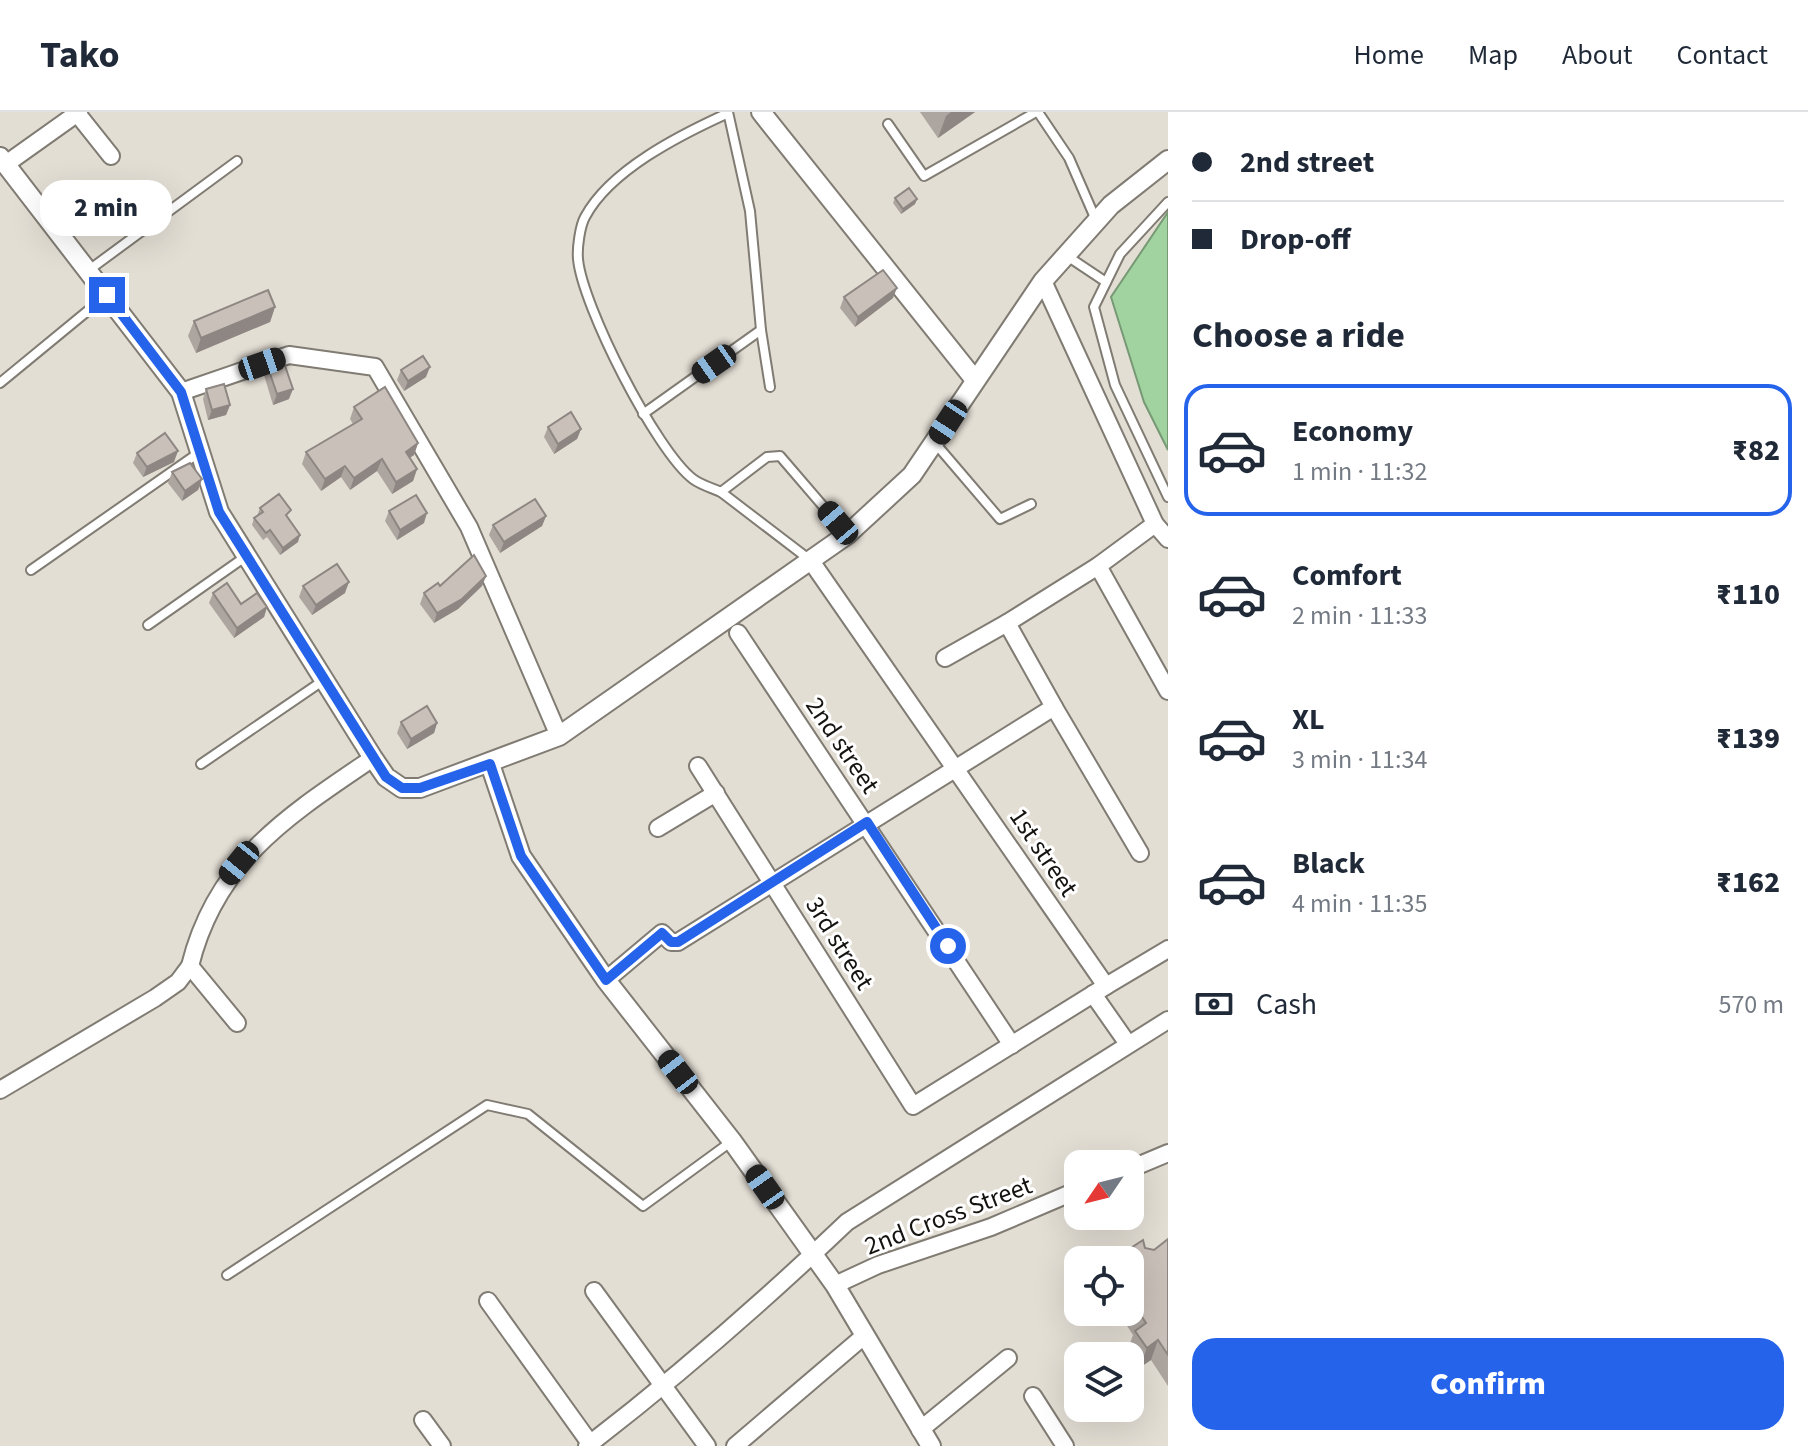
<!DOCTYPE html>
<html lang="en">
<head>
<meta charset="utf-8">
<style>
	:root { --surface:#fff; --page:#f2f2f3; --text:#1f2937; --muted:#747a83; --line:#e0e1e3; --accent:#2563eb }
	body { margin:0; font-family:"Source Sans 3",sans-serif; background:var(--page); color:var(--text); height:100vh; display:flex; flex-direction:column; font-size:30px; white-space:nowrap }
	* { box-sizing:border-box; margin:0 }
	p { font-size:26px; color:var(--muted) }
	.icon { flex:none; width:44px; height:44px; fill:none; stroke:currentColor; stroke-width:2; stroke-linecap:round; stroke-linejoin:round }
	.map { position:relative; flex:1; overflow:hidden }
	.drawer { display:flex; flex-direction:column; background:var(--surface); width:640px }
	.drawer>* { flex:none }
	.hud { display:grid; align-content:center; height:176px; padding:0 24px; background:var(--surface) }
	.needle { width:52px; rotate:235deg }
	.tools { position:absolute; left:1064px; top:1038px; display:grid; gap:16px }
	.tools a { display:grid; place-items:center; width:80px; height:80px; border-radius:16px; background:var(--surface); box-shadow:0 8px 32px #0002; font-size:40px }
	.end { position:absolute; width:36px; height:36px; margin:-18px; border:10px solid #2563eb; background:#fff; box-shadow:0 0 0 4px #fff }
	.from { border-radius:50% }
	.bubble { position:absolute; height:56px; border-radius:24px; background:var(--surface); box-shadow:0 8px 32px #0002; font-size:26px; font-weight:800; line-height:56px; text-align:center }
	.car { position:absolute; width:24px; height:48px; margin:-24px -12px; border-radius:10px; box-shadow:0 0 6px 2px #0007; background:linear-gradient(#222 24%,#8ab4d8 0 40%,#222 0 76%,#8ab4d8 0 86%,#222 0) }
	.hud b { display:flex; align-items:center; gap:28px; height:76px; font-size:30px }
	.hud b+b { border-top:2px solid var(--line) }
	.hud i { width:20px; height:20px; background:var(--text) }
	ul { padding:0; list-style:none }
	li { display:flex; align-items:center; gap:24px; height:132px; margin:0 16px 12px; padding:0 8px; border:4px solid transparent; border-radius:24px }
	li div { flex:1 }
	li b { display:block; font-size:30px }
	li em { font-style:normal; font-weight:800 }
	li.selected { border-color:var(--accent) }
	li>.icon { width:72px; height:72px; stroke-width:1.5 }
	h2 { padding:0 24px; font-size:36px; line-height:96px }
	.pay { display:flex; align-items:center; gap:20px; height:88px; padding:0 24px; font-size:30px }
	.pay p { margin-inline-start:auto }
	.cta { display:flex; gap:16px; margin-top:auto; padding:16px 24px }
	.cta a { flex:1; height:92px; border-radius:24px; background:var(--accent); color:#fff; font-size:32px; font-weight:800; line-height:92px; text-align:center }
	header { display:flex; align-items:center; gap:48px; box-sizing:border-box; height:112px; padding:0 40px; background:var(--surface); border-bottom:2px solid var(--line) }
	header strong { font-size:38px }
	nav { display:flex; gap:44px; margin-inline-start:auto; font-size:28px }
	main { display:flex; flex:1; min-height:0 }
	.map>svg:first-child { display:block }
</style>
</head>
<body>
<header>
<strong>Tako</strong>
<nav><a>Home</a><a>Map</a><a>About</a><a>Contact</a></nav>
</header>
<main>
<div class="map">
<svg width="1168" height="1334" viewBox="0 0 1168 1334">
	<rect width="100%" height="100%" fill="#e3ded4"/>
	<!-- water -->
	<path fill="#a1d3a0" stroke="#779975" stroke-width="2" d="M1168 100V338L1144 290 1111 185Z"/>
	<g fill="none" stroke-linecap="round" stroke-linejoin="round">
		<defs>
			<g id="service">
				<path d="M1038 0 1069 46 1096 108"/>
				<path d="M888 12 924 64 1036 0"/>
				<path d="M1168 90 1120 142 1094 195 1115 273 1168 385"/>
				<path d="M1067 144 1106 170"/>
				<path d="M89 158 237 49"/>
				<path d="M761 218 770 275"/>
				<path d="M0 271 107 183"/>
				<path d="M643 302 761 218 750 99 728 0"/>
				<path d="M935 331 1000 407 1031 392"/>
				<path d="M721 380C712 376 701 373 693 367 656 339 582 193 578 147 577 136 580 114 585 105 610 58 680 23 726 2"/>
				<path d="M810 448 721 380 767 345 780 344 847 422"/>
				<path d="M31 458 200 340"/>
				<path d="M148 513 245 445"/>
				<path d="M201 652 324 568"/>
				<path d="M227 1163 487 993 528 1002 643 1094 732 1029"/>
			</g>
			<g id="minor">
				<path d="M76 0 111 44"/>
				<path d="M6 52 79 0"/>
				<path d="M1043 169 1155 412 1168 427"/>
				<path d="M181 280 289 243 375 255 469 415 559 624"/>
				<path d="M1098 454 1168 579"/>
				<path d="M738 521 1012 933"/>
				<path d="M945 546 1007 511"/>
				<path d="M1054 595 1140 741"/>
				<path d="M698 654 913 994 1106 874 811 449"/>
				<path d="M658 716 716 681"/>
				<path d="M606 868 662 821 671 830H678L1054 595 1007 511 1098 454 1155 412"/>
				<path d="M1106 874 1168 837"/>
				<path d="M1093 882 1128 932"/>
				<path d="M237 911 190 854C216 748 289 703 373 646"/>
				<path d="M0 978 155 886 178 870 190 854"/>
				<path d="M1130 1057 1168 1041"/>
				<path d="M835 1173 878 1153 991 1115 1078 1078"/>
				<path d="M594 1179 707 1334"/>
				<path d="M488 1189 592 1334"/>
				<path d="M1033 1284 1065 1334"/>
				<path d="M423 1308 442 1334"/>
				<path d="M920 1318 1008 1246"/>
				<path d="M587 1334C678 1264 763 1190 847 1110L1168 908"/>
				<path d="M735 1334 864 1224"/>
			</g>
			<g id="tertiary">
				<path d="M761 0 975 268"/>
				<path d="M0 45 181 280 219 400 373 646 386 665 402 676H420L559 624 848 422 912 363 1043 169 1111 93 1168 48"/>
				<path d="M490 652 521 744 606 868 732 1029 835 1173 931 1334"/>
			</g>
		</defs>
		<!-- service casing -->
		<use href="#service" stroke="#807c73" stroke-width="12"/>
		<!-- minor casing -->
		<use href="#minor" stroke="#807c73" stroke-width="20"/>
		<!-- tertiary casing -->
		<use href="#tertiary" stroke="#807c73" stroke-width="22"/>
		<!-- service -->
		<use href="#service" stroke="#fff" stroke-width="8"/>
		<!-- minor -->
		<use href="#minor" stroke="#fff" stroke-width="16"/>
		<!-- tertiary -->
		<use href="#tertiary" stroke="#fff" stroke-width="18"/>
	</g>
	<!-- wall -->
	<g fill="#ada59f">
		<path d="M920 0H975L938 26Z"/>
		<path d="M895 86 917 87 915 92 901 102 893 91Z"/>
		<path d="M844 185 893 186 855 215 840 196Z"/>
		<path d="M275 195 270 210 196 241 188 224 194 209Z"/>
		<path d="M267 253 289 287 273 293 264 263Z"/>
		<path d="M401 258 426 265 404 279 397 268Z"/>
		<path d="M206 277 230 293 226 303 208 308 203 287Z"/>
		<path d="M354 295 418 331 414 343 410 346 417 357 413 369 392 382 377 359 350 378 341 365 321 379 302 352 306 340 353 312 350 307Z"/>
		<path d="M548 315 581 317 577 327 554 342 544 325Z"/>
		<path d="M137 341 174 350 143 365 133 351Z"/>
		<path d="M172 360 202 367 198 378 182 389 168 371Z"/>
		<path d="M260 396 288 406 298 430 280 443 267 425 263 428 252 413 254 406 257 404Z"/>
		<path d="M389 399 424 411 397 428 385 409Z"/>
		<path d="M546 404 542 414 500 441 489 423 493 413Z"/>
		<path d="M486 464 482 474 458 497 434 511 420 492 424 481 440 474Z"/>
		<path d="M303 474 345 481 312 503 299 485Z"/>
		<path d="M213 481 241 492 267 495 264 505 234 526 209 491Z"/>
		<path d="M401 610 437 611 434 621 407 637 397 621Z"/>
		<path d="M1168 1127V1274L1151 1248 1139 1256 1127 1239 1133 1223 1118 1200H1130V1148H1118L1120 1143 1154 1138Z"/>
	</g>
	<!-- shaded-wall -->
	<g fill="#8d8682">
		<path d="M951 0H975L938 26 946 4Z"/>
		<path d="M917 87 915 92 901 102 903 97Z"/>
		<path d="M897 176 893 186 855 215 858 205Z"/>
		<path d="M275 195 270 210 196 241 201 226Z"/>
		<path d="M430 255 426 265 404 279 408 269Z"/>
		<path d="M293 277 289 287 273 293 277 282Z"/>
		<path d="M230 293 226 303 208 308 212 298Z"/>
		<path d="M581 317 577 327 554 342 558 332Z"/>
		<path d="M418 331 414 343 401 351 406 340Z"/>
		<path d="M178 339 174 350 143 365 147 355Z"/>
		<path d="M382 347 377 359 350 378 354 366Z"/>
		<path d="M345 354 341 365 321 379 325 367Z"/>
		<path d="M417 357 413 369 392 382 396 370Z"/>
		<path d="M202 367 198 378 182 389 185 379Z"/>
		<path d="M427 401 424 411 397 428 400 418Z"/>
		<path d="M546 404 542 414 500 441 504 430Z"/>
		<path d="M300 423 298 430 280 443 283 436Z"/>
		<path d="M486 464 482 474 458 497 434 511 437 501Z"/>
		<path d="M349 470 345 481 312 503 316 493Z"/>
		<path d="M267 495 264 505 234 526 237 516Z"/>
		<path d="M437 611 434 621 407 637 411 627Z"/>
		<path d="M1158 1228 1151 1248 1139 1256 1147 1236Z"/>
	</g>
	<!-- building -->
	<g fill="#c9c0b9" stroke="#8d8682" stroke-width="2">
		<path d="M909 76 917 87 903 97 895 86Z"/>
		<path d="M883 158 897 176 858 205 844 185Z"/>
		<path d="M268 178 275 195 201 226 194 209Z"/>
		<path d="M423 244 430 255 408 269 401 258Z"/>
		<path d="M283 248 293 277 277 282 267 253Z"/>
		<path d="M224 272 230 293 212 298 206 277Z"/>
		<path d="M385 275 418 331 406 340 417 357 396 370 382 347 354 366 345 354 325 367 306 340 362 307 354 295Z"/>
		<path d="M571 300 581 317 558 332 548 315Z"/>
		<path d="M165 321 178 339 147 355 137 341Z"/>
		<path d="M190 351 202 367 185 379 172 360Z"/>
		<path d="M279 382 291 398 286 403 300 423 283 436 270 418 266 421 254 406 263 400 260 396Z"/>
		<path d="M416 383 427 401 400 418 389 399Z"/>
		<path d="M535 387 546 404 504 430 493 413Z"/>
		<path d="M474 443 486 464 462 487 437 501 424 481 438 471 440 474Z"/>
		<path d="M337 452 349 470 316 493 303 474Z"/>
		<path d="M227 471 241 492 257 481 267 495 237 516 213 481Z"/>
		<path d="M427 594 437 611 411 627 401 610Z"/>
		<path d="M1168 1127V1243L1158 1228 1147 1236 1135 1219 1146 1211 1130 1187V1148H1124L1120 1143 1143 1128 1145 1136 1154 1138Z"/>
	</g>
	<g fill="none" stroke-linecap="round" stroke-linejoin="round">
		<!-- route -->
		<path stroke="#2563eb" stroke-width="10" d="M107 183 181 280 219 400 386 665 402 676H420L490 652 521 744 606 868 662 821 671 830H678L867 710 948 834"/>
	</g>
	<g text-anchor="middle" stroke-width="6" stroke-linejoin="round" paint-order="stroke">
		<!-- street labels -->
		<g font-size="26" fill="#141310" stroke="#fff">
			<text transform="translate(843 633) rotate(56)" y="9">2nd street</text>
			<text transform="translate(1044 740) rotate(56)" y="9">1st street</text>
			<text transform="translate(840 831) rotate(58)" y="9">3rd street</text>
			<text transform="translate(948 1103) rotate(-21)" y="9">2nd Cross Street</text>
		</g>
	</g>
</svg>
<div class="tools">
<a><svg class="needle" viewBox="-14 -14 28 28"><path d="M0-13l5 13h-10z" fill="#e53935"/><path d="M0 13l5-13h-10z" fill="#747a83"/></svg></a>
<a><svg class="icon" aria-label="locate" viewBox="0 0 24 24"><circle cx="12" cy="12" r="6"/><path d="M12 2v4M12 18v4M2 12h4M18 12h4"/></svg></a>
<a><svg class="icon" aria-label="layers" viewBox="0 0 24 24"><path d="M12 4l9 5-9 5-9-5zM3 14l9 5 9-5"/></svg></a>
</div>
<i class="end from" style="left:948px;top:834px"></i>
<i class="end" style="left:107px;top:183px"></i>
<div class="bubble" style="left:40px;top:68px;width:132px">2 min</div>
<i class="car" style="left:262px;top:252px;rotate:71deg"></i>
<i class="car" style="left:714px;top:252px;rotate:235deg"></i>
<i class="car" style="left:948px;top:310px;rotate:213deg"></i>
<i class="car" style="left:838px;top:411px;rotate:320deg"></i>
<i class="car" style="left:239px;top:751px;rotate:219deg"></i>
<i class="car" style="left:678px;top:960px;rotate:322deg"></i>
<i class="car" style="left:765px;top:1075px;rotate:325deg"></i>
</div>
<section class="drawer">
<div class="hud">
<b><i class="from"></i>2nd street</b>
<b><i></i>Drop-off</b>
</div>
<h2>Choose a ride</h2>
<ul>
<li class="selected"><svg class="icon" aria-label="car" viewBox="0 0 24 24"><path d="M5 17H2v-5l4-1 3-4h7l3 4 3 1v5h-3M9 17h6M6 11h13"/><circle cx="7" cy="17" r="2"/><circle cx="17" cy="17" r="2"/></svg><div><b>Economy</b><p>1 min · 11:32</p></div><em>₹82</em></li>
<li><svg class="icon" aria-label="car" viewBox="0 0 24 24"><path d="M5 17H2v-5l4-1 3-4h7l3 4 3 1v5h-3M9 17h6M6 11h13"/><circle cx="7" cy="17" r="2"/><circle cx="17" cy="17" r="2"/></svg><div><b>Comfort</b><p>2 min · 11:33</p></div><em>₹110</em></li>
<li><svg class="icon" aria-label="car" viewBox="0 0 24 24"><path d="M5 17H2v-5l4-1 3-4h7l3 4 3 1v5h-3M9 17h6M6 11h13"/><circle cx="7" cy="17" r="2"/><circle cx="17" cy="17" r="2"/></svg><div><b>XL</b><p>3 min · 11:34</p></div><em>₹139</em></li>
<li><svg class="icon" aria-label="car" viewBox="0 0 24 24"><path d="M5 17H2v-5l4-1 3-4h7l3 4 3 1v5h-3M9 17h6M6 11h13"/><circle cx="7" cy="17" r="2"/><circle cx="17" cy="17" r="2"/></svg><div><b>Black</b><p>4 min · 11:35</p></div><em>₹162</em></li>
</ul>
<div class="pay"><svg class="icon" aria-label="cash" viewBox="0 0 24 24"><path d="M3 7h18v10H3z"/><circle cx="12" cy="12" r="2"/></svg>Cash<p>570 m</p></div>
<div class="cta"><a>Confirm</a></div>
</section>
</main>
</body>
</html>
